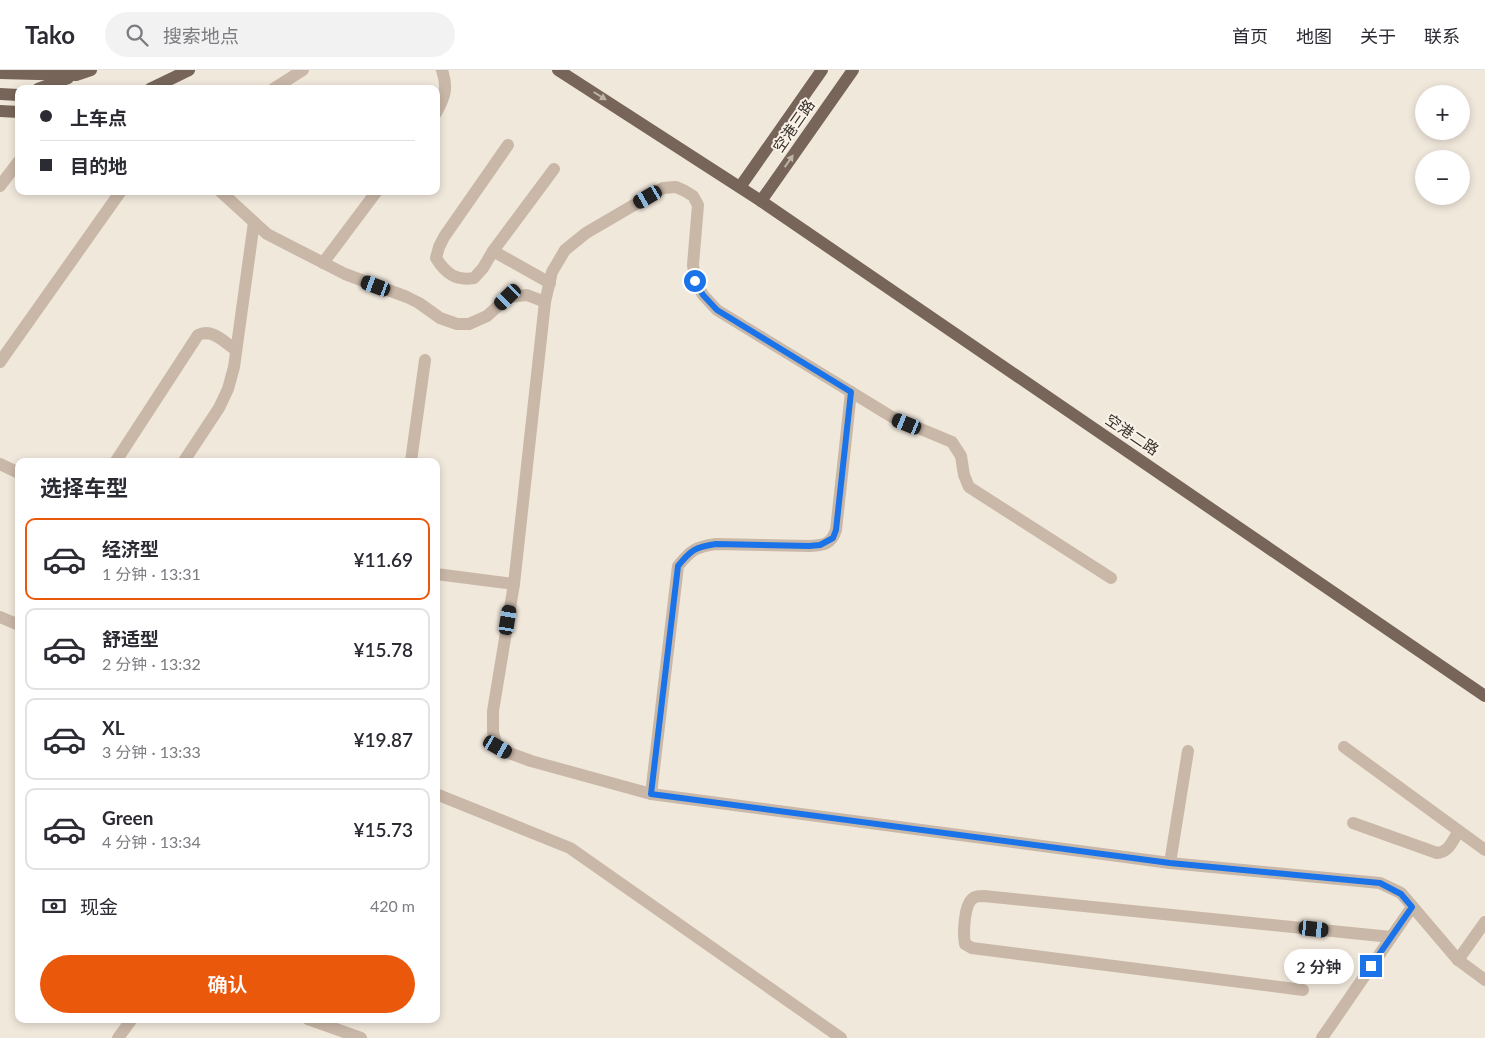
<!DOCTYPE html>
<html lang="zh">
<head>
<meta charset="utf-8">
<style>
	:root { --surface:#fff; --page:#f2f2f3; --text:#2b2b33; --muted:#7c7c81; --line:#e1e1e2; --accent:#ea580c }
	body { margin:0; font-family:Lato,"Noto Sans SC",sans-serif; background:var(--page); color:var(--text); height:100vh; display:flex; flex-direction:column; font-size:19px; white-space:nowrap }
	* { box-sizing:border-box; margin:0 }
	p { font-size:16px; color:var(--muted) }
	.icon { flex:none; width:28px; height:28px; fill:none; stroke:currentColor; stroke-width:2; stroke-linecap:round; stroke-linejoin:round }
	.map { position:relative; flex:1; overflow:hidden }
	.side { position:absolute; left:15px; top:388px; width:425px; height:565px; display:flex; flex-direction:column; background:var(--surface); border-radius:10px; box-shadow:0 2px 8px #0003 }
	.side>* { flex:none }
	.banner { position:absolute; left:15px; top:15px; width:425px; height:110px; border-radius:10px; box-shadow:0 2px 8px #0003; display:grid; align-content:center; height:110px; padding:0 25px; background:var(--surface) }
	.buttons { position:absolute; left:1415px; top:15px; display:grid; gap:10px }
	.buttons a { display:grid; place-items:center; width:55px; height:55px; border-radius:50%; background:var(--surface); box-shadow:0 2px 8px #0003; font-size:25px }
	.end { position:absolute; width:22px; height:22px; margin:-11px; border:6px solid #1a73e8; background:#fff; box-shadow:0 0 0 2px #fff }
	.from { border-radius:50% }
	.bubble { position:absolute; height:35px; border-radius:18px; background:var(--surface); box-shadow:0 2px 8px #0003; font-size:16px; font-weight:600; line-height:35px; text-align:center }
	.car { position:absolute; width:15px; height:30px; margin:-15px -8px; border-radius:6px; box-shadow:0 0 4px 1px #0007; background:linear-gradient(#222 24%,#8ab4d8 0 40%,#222 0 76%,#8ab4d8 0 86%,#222 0) }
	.banner b { display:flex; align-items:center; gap:18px; height:48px; font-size:19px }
	.banner b+b { border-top:1px solid var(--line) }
	.banner i { width:12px; height:12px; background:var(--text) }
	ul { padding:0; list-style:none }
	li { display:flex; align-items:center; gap:15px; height:82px; margin:0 10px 8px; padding:0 15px; border:2px solid var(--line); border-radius:10px }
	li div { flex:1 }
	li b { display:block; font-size:19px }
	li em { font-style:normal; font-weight:600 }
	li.active { border-color:var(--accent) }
	li>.icon { width:45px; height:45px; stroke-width:1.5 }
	h2 { padding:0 25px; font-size:22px; line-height:60px }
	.pay { display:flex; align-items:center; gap:12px; height:55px; padding:0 25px; font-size:19px }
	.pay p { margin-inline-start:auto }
	.primary-button { display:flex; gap:10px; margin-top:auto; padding:10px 25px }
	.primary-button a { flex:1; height:58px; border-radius:30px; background:var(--accent); color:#fff; font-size:20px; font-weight:600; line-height:58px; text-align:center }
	header { display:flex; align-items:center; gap:30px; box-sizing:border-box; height:70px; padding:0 25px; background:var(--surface); border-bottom:1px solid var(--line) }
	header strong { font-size:24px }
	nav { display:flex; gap:28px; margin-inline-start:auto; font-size:18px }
	.search { width:350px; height:45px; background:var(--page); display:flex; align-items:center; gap:12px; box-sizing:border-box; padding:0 18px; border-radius:28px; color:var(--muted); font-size:19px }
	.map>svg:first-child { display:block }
</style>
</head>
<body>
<header>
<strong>Tako</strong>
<div class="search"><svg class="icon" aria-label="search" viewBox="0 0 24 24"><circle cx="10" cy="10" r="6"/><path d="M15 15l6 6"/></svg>搜索地点</div>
<nav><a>首页</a><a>地图</a><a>关于</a><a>联系</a></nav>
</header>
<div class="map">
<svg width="1485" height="968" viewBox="0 0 1485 968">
	<rect width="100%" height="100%" fill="#f1e8dc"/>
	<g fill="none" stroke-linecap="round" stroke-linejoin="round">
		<!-- minor -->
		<g stroke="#c9b8a8" stroke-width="12">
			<path d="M273 19 303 0"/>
			<path d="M436 43C445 27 448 18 442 0"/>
			<path d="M0 116 19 91"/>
			<path d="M220 121 267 164 345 204 407 227 419 233 440 248 457 254H469L487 246 508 227 527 225 545 232"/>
			<path d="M493 181 483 198 474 208C456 211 446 204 436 188L439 177 444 167 508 75"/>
			<path d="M323 193 377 121"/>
			<path d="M550 213 493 181 554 99"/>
			<path d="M0 292 121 121"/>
			<path d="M116 391 198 265C212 258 224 272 236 280"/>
			<path d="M184 391 219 338 228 319 234 297 254 152"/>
			<path d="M411 391 425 290"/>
			<path d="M0 394 19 403"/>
			<path d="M436 504 514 514"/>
			<path d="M1111 508 969 417 964 405 961 386 952 372 892 347 717 240 703 225 695 211 693 195 698 135 693 126 685 121 676 117 663 118 586 163 565 180 552 202 545 232 514 514 493 641V662L497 677 509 683 531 691 651 724 1170 793 1380 813 1401 823 1458 890 1485 910"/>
			<path d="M0 547 19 555"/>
			<path d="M1344 677 1485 780"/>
			<path d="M436 724 570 778 841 968"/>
			<path d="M651 724 678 496C691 480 695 477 716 474L809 476C823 475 831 475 836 460L851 322"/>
			<path d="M1353 753 1437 783C1449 783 1453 769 1459 761"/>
			<path d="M1170 793 1188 681"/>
			<path d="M1458 890 1485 852"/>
			<path d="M1303 920 972 878 965 874C963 864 964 836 972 829 975 826 979 826 984 826L1391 867"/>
			<path d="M308 949 361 968"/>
			<path d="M118 968 132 949"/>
			<path d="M1322 968 1412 837"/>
		</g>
		<!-- major -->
		<g stroke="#77655a" stroke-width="12">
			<path d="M558 0 761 131 1485 626"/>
			<path d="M0 3 76 5 91 0"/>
			<path d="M38 19 68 8"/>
			<path d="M150 19 189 0"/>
			<path d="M0 24 19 25"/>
			<path d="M0 41 19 42"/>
			<path d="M740 117 822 0"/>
			<path d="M761 131 853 0"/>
		</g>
	</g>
	<!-- one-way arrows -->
	<defs><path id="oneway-solid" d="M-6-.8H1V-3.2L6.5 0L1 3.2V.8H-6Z" transform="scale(1.25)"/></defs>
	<g fill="#beb3a8">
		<use href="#oneway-solid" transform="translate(600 26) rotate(32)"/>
		<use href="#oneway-solid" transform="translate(789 91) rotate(-55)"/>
	</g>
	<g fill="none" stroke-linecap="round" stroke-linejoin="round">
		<!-- route -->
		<path stroke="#1a73e8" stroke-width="6" d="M695 211 703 225 717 240 851 322 836 460 833 468 820 475 809 476 716 474C695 477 691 480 678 496L651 724 1170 793 1380 813 1401 824 1412 837 1371 896"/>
	</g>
	<g text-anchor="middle" stroke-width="4" stroke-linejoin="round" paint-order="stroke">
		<!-- street labels -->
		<g font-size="15" fill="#362d28" stroke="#f9f2e8">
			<text transform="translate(794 56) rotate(-55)" y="5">空港三路</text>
			<text transform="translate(1132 365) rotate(34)" y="5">空港二路</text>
		</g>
	</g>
</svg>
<div class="buttons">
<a>+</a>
<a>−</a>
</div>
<i class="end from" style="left:695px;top:211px"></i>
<i class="end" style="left:1371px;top:896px"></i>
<div class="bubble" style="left:1284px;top:879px;width:70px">2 分钟</div>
<i class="car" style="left:648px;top:127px;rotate:240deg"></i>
<i class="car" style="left:376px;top:216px;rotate:290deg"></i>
<i class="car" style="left:508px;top:227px;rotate:226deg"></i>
<i class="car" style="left:907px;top:354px;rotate:292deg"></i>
<i class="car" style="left:508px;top:550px;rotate:9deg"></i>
<i class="car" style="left:498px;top:677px;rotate:120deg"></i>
<i class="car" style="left:1314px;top:859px;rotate:96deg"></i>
<div class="banner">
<b><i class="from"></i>上车点</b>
<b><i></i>目的地</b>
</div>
<section class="side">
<h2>选择车型</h2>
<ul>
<li class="active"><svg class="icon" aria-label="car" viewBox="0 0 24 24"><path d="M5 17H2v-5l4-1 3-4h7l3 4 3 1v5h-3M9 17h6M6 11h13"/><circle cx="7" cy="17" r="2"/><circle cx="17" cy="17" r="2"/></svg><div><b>经济型</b><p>1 分钟 · 13:31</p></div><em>¥11.69</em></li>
<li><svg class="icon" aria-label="car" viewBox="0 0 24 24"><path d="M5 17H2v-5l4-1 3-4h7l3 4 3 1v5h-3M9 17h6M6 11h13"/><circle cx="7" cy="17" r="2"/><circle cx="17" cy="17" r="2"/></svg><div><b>舒适型</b><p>2 分钟 · 13:32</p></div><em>¥15.78</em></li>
<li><svg class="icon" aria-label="car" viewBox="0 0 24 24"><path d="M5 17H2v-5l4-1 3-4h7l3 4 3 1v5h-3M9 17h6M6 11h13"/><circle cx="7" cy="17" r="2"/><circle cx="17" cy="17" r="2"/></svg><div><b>XL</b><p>3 分钟 · 13:33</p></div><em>¥19.87</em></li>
<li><svg class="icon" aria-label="car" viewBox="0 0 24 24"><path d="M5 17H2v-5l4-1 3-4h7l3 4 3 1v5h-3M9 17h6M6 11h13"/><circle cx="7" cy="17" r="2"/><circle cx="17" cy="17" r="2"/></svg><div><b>Green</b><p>4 分钟 · 13:34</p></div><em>¥15.73</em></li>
</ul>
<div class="pay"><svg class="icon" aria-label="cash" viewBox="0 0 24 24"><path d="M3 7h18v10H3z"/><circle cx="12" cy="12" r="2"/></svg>现金<p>420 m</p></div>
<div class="primary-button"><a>确认</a></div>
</section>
</div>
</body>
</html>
